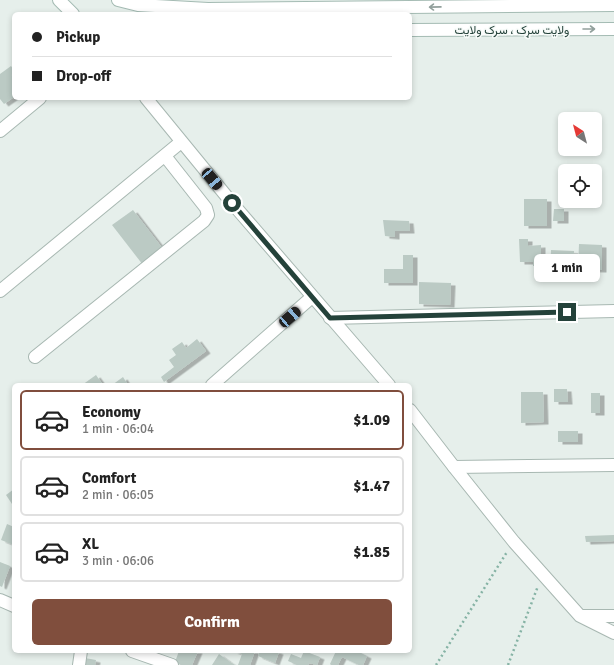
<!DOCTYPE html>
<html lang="en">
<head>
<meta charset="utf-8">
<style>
	:root { --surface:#fff; --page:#f6f6f6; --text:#222; --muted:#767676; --line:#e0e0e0; --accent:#804e3d }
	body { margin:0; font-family:Signika,Vazirmatn,sans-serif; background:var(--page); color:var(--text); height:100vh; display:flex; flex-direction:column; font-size:15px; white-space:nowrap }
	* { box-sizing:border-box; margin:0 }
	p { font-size:13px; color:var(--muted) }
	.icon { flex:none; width:22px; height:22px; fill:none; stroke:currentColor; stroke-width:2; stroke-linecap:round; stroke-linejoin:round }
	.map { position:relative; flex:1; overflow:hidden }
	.drawer { position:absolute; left:12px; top:383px; width:400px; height:270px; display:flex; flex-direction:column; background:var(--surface); border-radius:6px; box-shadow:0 2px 6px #0003 }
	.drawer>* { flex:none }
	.top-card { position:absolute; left:12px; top:12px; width:400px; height:88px; border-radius:6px; box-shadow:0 2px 6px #0003; display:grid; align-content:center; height:88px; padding:0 20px; background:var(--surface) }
	.needle { width:26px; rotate:324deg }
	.fabs { position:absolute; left:558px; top:112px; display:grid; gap:8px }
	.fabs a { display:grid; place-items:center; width:44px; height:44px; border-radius:6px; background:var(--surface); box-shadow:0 2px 6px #0003; font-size:20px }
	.end { position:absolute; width:18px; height:18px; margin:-9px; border:5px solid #24423a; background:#fff; box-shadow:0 0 0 2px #fff }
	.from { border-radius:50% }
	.bubble { position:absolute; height:28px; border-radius:6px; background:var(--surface); box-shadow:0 2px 6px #0003; font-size:13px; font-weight:700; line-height:28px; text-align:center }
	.car { position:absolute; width:12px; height:24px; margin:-12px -6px; border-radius:5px; box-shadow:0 0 3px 1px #0007; background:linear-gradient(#222 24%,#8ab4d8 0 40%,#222 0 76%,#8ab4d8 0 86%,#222 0) }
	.top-card b { display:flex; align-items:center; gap:14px; height:38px; font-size:15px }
	.top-card b+b { border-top:1px solid var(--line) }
	.top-card i { width:10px; height:10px; background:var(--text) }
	ul { padding:7px 0 0; list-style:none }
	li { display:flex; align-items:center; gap:12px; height:60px; margin:0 8px 6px; padding:0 12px; border:2px solid var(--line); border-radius:6px }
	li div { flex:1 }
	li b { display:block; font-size:15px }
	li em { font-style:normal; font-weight:700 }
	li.selected { border-color:var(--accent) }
	li>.icon { width:36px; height:36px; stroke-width:1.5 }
	.button { display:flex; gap:8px; margin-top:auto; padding:8px 20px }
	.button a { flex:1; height:46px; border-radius:6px; background:var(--accent); color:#fff; font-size:16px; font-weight:700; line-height:46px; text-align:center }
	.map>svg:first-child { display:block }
</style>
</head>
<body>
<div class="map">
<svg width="614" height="665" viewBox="0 0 614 665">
	<defs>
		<filter id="shadow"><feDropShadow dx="4.5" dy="2.5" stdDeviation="0" flood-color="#0004"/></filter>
	</defs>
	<rect width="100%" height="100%" fill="#e6efeb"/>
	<!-- building -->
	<g fill="#bbcac4" filter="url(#shadow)">
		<path d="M11 66 14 70V73L11 75 14 79V97L4 104 0 99V74Z"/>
		<rect x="524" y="199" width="23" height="27"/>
		<path d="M554 209H564V221H553Z"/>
		<path d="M133 210 163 249 143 265 112 225Z"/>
		<path d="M383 220 409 221 410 231H395V237L385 236Z"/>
		<path d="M519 239H528V246L541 245V266H533V262H520Z"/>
		<path d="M579 244 602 245V270L578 269Z"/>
		<path d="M551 250 574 251 573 275 550 274Z"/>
		<path d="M403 255H413V283H384V269H403Z"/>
		<path d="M419 282 451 283 450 305 419 304Z"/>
		<path d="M197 339 206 351 164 382 161 377 174 367 169 360 176 355 172 349 182 342 186 348Z"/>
		<path d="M96 375 103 385H82Z"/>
		<path d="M123 377 128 385H112Z"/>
		<path d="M554 389H567L568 402H554Z"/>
		<path d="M521 392H543L544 422 521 423Z"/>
		<rect x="591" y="393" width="9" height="20"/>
		<rect x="558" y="431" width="20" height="11"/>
		<path d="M14 489V507L6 495Z"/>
		<path d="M7 524 14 527V545L1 540Z"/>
		<path d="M614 535V541L586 542 585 536Z"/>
		<path d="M0 562 10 566 2 587 0 586Z"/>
		<path d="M179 651H198L192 665H181L175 662Z"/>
		<path d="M233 651H255L250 665H238L242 654Z"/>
		<path d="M260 651H276L279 652 275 663 258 656Z"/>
		<path d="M304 651 320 657 317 665 309 663 308 665H297L288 661 291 654 301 658Z"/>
		<path d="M336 651H357L367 656 363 665H359L342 657 338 665H331L330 664Z"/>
		<path d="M219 654 230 662 235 665H212Z"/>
		<path d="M85 658 96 660 95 665H84Z"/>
	</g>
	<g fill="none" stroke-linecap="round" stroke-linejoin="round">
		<defs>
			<g id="minor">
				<path d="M146 98 232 203 389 385"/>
				<path d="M0 131 40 98"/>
				<path d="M0 291 181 142"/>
				<path d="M330 318 614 311"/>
				<path d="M35 357 204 221 208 215 206 208 165 156"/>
				<path d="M212 385 312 297"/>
				<path d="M410 410 454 467 514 542 580 616 614 633"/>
				<path d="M454 467 614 465"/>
				<path d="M0 600 14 606"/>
				<path d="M583 616H614"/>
				<path d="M132 651 172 665"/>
				<path d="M79 665 81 651"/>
			</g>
			<g id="secondary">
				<path d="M59 0 73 14"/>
				<path d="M118 0 138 5 208 9 614 5"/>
				<path d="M410 30 614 29"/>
			</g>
		</defs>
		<!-- minor casing -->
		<use href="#minor" stroke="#a8b8b2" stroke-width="14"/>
		<!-- secondary casing -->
		<use href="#secondary" stroke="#a4bbb3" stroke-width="14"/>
		<!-- path -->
		<g stroke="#86b3a5" stroke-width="2.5" stroke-dasharray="2 3" stroke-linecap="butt">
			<path d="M436 665 507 552"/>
			<path d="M508 665 538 586"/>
		</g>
		<!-- minor -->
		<use href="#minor" stroke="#fff" stroke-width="12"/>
		<!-- secondary -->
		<use href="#secondary" stroke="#fff" stroke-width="12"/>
	</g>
	<!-- one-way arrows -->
	<defs><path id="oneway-shaft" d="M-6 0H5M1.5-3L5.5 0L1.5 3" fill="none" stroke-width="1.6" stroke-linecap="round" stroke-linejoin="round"/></defs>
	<g stroke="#92a09c">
		<use href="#oneway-shaft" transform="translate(435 7) rotate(179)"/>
		<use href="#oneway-shaft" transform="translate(589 29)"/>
	</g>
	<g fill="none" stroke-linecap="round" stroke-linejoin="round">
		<!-- route -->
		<path stroke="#24423a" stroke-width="5" d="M232 203 330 318 567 312"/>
	</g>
	<g text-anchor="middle" stroke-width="3" stroke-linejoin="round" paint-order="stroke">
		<!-- street labels -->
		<g font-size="12" fill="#24423a" stroke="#f7fbf9">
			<text x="512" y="34">ولایت سړک ، سرک ولایت</text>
		</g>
	</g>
</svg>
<div class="fabs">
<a><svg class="needle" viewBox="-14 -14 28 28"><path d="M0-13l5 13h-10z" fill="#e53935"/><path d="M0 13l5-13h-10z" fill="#767676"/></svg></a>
<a><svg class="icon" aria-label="locate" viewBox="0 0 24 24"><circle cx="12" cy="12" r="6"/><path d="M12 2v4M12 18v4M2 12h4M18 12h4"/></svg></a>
</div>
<i class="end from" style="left:232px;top:203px"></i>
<i class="end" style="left:567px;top:312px"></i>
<div class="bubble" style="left:534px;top:254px;width:66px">1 min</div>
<i class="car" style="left:212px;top:179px;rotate:140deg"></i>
<i class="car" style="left:290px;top:317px;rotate:49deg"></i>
<div class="top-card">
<b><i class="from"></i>Pickup</b>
<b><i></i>Drop-off</b>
</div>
<section class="drawer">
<ul>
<li class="selected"><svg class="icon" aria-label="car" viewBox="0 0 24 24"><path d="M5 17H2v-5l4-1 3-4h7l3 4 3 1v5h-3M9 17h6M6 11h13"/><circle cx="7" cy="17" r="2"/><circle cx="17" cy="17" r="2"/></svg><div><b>Economy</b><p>1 min · 06:04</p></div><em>$1.09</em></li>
<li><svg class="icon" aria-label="car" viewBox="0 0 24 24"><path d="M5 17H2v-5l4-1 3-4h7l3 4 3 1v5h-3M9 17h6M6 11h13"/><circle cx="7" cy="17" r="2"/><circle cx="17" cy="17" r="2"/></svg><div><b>Comfort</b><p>2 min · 06:05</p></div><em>$1.47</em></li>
<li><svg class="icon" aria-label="car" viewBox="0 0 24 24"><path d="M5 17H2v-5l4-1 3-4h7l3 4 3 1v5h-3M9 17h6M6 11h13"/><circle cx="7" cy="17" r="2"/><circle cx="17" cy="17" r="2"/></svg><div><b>XL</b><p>3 min · 06:06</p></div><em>$1.85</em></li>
</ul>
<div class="button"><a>Confirm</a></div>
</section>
</div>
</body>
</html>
